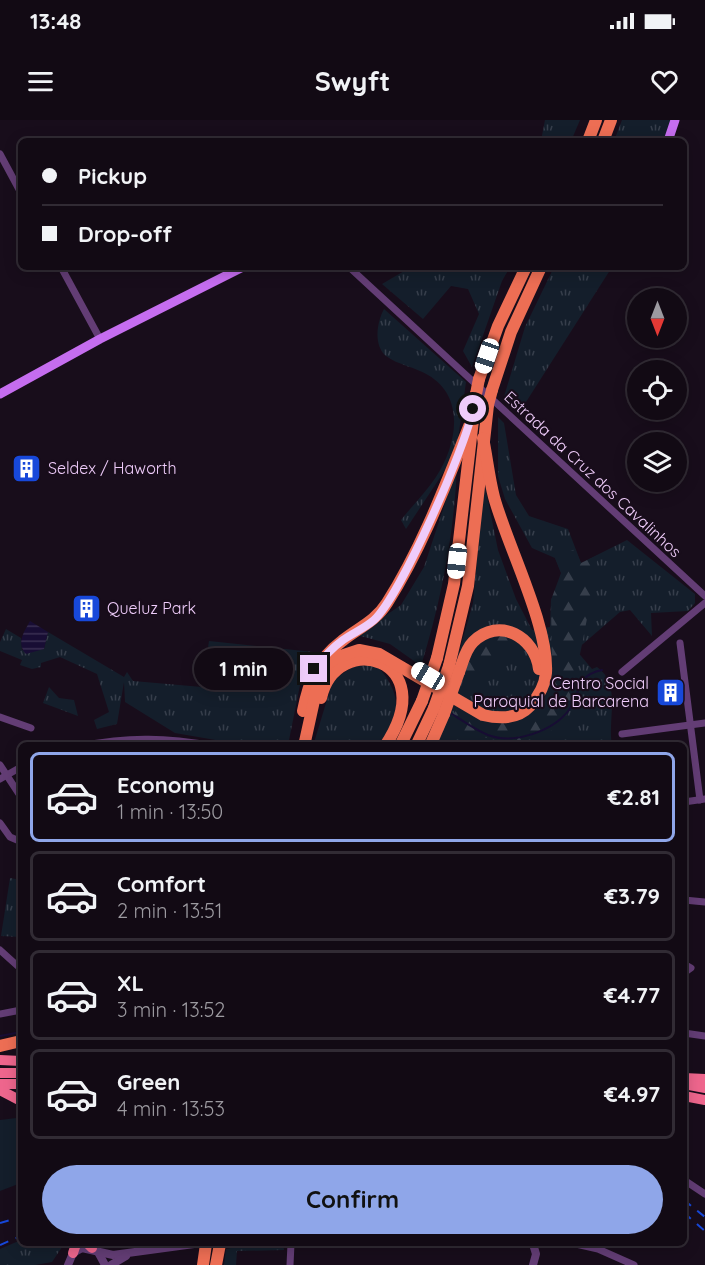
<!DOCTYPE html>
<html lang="en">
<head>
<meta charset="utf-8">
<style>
	:root { --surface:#120a14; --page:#1b131d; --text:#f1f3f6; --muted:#9c9aa0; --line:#312b34; --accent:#8fa6e9 }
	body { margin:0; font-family:Quicksand,sans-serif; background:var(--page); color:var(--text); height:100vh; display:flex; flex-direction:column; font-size:22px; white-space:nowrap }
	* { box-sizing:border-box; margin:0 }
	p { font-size:20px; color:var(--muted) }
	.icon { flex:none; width:33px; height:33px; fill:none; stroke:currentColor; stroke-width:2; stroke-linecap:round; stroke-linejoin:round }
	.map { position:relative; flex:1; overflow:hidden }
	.details { position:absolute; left:18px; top:622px; width:669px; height:504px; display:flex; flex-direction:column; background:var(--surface); border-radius:9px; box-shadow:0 3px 15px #0003,0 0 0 2px var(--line) }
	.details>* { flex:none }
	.hud { position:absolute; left:18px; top:18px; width:669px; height:132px; border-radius:9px; box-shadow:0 3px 15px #0003,0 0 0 2px var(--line); display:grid; align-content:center; height:132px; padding:0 24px; background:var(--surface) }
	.needle { width:39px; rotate:180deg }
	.controls { position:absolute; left:627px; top:168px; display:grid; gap:12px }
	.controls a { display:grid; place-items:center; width:60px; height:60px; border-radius:50%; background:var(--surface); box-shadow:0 3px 15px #0003,0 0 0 2px var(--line); font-size:30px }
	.end { position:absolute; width:27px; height:27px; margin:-14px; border:8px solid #efccfa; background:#111; box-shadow:0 0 0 3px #111 }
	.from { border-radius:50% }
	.bubble { position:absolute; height:42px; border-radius:21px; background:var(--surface); box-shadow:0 3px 15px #0003,0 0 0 2px var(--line); font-size:20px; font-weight:800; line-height:42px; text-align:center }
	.car { position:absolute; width:18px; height:36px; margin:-18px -9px; border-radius:8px; box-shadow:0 0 4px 2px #0007; background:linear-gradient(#fff 24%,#345 0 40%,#fff 0 76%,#345 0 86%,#fff 0) }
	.hud b { display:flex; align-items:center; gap:21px; height:57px; font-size:22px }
	.hud b+b { border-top:2px solid var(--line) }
	.hud i { width:15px; height:15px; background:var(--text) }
	ul { padding:10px 0 0; list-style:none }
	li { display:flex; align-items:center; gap:18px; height:90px; margin:0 12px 9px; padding:0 12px; border:3px solid var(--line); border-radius:9px }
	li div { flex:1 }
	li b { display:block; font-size:22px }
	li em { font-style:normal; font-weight:800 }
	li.current { border-color:var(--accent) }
	li>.icon { width:54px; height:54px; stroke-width:1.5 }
	.action { display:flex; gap:12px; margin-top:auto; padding:12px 24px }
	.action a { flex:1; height:69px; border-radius:36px; background:var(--accent); color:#111; font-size:24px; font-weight:800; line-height:69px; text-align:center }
	.status { display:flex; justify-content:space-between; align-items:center; height:42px; padding:0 30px; background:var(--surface); direction:ltr }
	.status svg { height:16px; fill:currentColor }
	header { display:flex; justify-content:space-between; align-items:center; height:78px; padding:0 24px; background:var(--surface); font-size:27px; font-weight:800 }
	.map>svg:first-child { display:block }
</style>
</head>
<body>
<div class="status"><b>13:48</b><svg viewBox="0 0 49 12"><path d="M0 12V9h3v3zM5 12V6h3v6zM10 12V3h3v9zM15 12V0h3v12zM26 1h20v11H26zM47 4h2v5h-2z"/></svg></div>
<header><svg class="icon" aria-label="menu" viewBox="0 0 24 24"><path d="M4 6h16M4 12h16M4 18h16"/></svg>Swyft<svg class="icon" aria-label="heart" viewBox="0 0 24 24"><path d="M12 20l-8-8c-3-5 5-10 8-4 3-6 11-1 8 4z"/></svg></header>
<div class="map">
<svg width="705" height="1145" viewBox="0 0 705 1145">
	<defs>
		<pattern id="grass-tufts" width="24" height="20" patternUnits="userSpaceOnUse" patternTransform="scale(1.5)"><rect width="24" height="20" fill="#141e2b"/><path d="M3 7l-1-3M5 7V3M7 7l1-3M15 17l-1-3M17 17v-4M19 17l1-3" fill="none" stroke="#363e4b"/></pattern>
		<pattern id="forest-firs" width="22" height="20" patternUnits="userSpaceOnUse" patternTransform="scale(1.5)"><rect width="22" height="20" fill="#141e2b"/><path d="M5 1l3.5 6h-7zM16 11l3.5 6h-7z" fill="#363e4b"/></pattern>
		<pattern id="water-rules" width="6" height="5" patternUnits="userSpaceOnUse" patternTransform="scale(1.5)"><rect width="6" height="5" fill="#180d34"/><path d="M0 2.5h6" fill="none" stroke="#3a2f52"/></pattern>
	</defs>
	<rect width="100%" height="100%" fill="#180d1b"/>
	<!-- grass -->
	<g fill="url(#grass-tufts)">
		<path d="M545 0H580L571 21H541Z"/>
		<path d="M622 0H679L673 21H614Z"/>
		<path d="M411 147H510L502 161 472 247 463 231 479 194 468 169 451 166 423 199 382 164Z"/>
		<path d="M554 147H612L519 293 503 280 525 207Z"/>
		<path d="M384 189 466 262 458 319 447 347 406 409 401 400C412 386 426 372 436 357 457 325 466 277 428 255 415 247 398 245 386 236 373 225 377 202 384 189Z"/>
		<path d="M498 297 504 303 516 375 529 396 568 409 581 443 627 420 695 474V483L688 491 651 493 652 516 630 490 620 492 576 530 592 549 597 547C622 564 607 600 612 625L432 626 473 483 484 361 498 430 516 479 532 510 550 507 551 480 562 455 555 438 532 428 505 379 498 356Z"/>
		<path d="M457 347C454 416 441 481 421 546L390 524 357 515 401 485 424 447Z"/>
		<path d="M6 509 21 518 22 530 44 529 48 512 124 557 127 552 133 561 202 567 209 521 313 532 303 550 288 625 266 626V622L233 623 175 613 125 582 124 562 117 604 97 609 94 600 109 592 97 554 60 537 41 543V547L32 549 20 545 22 540 0 531V522Z"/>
		<path d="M357 544 377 546C401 571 404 600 377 625L313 626 333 560Z"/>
		<path d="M49 567 59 578 74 580 78 596 43 583Z"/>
		<path d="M10 758 21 760V817L1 816Z"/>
		<path d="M21 1120V1124H64L52 1142 35 1145H0V1129Z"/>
		<path d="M252 1124H283L284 1130 237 1131 236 1145H224L226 1129Z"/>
	</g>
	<!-- forest -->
	<g fill="url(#forest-firs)">
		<path d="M575 429 581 443 598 435C591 477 584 519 574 561 572 572 571 588 565 597 541 633 478 623 448 602L458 588 491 602 525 596 545 579 552 553 551 480 561 453 555 438Z"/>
		<path d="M499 514 520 519 519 525 464 561 461 558C469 537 475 519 499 514Z"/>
	</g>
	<!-- park -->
	<path fill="#141e2b" d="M16 998 21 1003V1063L0 1071V1000Z"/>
	<!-- water -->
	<path fill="url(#water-rules)" d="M30 501 48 512 44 529 26 534C16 523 24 512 30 501Z"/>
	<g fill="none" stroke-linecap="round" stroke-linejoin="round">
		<!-- stream -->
		<g stroke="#180d34" stroke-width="2">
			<path d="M452 594C463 601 476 610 488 615 514 625 553 611 569 590 582 572 574 556 602 550"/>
			<path d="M0 916 21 912"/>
		</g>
		<!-- minor -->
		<g stroke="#633d75" stroke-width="7">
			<path d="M0 34 21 73"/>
			<path d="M61 147 100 219"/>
			<path d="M349 147 705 476"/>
			<path d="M680 523 700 680"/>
			<path d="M622 552 705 483"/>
			<path d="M0 597 31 608"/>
			<path d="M622 614 705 603"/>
			<path d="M82 626C130 616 167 618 215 626"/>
			<path d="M0 645 21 677"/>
			<path d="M0 659 21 647"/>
			<path d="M684 682 705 679"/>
			<path d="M0 703 10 717 17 720 21 717"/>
			<path d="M684 780 705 782"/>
			<path d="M0 830 21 849"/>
			<path d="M684 844 691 848 684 853"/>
			<path d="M0 894 21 890"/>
			<path d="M684 913 705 916"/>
			<path d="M684 1060 705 1074"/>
			<path d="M576 1124 598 1129 634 1145"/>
			<path d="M290 1145 291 1124"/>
		</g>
		<!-- tertiary -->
		<g stroke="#633d75" stroke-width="8">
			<path d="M533 1124 536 1134 533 1145"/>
			<path d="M97 1130 105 1145"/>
			<path d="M68 1145 73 1133 82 1128 113 1135 194 1124"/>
			<path d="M111 1145 126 1136"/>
		</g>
		<!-- secondary -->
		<g stroke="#c56def" stroke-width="9">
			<path d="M668 21 675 0"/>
			<path d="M0 274 100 219 243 147"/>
		</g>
		<!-- trunk -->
		<g stroke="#ee668d" stroke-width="10">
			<path d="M0 940 21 941"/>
			<path d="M0 953H21"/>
			<path d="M684 958 705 959"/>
			<path d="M0 964H21"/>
			<path d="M684 964 705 968"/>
			<path d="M0 970 21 981"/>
			<path d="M684 976 705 980"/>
			<path d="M88 1124 92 1128"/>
			<path d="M73 1133 76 1124"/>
		</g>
		<!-- motorway -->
		<g stroke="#ed6e54" stroke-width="12">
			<path d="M588 21 596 0"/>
			<path d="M603 21 611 0"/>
			<path d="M479 259 498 206 526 147"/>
			<path d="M492 270 511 212 541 147"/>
			<path d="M437 538 454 464 476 274"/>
			<path d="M449 546 468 466 488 285"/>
			<path d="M459 552C463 542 465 530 473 522 499 496 535 517 539 549"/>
			<path d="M321 578C336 509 444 538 385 626"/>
			<path d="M303 591C309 561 317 540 342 521 358 508 375 502 387 483 422 428 446 364 470 304"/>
			<path d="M304 626 319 558 327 545 335 538 359 530 379 534 483 595C500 599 518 599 530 586 538 577 545 565 546 553 549 506 507 425 494 377 489 358 487 337 483 318"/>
			<path d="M400 626 422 581"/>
			<path d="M416 626 434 588"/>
			<path d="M430 626 444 594"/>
			<path d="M0 926 21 921"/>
			<path d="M203 1145 206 1124"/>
			<path d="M216 1145 220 1124"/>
		</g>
		<!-- rail -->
		<g stroke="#1748da" stroke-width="2" stroke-dasharray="9 8" stroke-linecap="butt">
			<path d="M684 1080 705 1097"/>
			<path d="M684 1093 705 1111"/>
			<path d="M0 1103 21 1097"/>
			<path d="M0 1125 21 1116"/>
		</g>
		<!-- motorway-bridge -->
		<g stroke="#ed6e54" stroke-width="12">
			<path d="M476 274 479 259"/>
			<path d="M488 285 492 270"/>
			<path d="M422 581 437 538"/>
			<path d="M434 588 449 546"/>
			<path d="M444 594 459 552"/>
		</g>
	</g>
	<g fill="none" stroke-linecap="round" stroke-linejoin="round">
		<!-- route -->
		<path stroke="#efccfa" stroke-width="8" d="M314 549C322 539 332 528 343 520 353 513 365 508 374 500 401 475 466 326 473 289"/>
	</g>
	<!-- icons -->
	<defs>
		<symbol id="building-square" viewBox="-11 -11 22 22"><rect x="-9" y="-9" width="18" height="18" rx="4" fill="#1748da" stroke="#180d1b"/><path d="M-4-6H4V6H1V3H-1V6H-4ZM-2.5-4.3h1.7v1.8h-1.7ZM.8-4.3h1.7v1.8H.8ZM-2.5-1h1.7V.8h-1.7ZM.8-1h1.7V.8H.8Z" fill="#fff"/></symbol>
	</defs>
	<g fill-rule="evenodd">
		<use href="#building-square" x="10" y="332" width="33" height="33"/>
		<use href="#building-square" x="70" y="472" width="33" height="33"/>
		<use href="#building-square" x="654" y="556" width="33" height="33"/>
	</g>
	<g text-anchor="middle" stroke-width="4.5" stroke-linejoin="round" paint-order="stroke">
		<!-- poi labels -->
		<g font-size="16" fill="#efccfa" stroke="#180d1b" text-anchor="start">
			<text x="48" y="354">Seldex / Haworth</text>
			<text x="107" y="494">Queluz Park</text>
			<text x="649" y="569" text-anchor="end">Centro Social<tspan x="649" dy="18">Paroquial de Barcarena</tspan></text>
		</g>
		<!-- street labels -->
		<g font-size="16" fill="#efccfa" stroke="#180d1b">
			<text transform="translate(593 354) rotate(43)" y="6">Estrada da Cruz dos Cavalinhos</text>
		</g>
	</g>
</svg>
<div class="controls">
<a><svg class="needle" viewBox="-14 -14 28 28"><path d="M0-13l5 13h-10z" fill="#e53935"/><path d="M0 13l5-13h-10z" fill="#9c9aa0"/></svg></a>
<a><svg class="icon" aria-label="locate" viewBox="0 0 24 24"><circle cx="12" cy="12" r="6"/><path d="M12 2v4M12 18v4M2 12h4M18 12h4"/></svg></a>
<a><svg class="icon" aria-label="layers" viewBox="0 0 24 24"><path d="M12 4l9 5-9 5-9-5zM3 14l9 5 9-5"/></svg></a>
</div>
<i class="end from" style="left:473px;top:289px"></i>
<i class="end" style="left:314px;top:549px"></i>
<div class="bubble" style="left:194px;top:528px;width:99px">1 min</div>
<i class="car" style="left:487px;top:236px;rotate:199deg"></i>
<i class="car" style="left:457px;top:441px;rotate:186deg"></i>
<i class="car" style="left:428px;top:556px;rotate:301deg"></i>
<div class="hud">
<b><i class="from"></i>Pickup</b>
<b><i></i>Drop-off</b>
</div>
<section class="details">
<ul>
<li class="current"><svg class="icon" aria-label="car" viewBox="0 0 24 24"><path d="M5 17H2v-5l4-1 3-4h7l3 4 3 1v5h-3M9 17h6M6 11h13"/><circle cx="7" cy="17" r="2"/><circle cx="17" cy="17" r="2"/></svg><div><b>Economy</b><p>1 min · 13:50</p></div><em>€2.81</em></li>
<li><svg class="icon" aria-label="car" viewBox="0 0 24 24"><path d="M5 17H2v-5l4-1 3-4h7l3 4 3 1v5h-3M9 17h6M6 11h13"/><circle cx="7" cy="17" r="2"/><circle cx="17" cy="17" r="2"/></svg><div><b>Comfort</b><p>2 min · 13:51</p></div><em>€3.79</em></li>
<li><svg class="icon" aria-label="car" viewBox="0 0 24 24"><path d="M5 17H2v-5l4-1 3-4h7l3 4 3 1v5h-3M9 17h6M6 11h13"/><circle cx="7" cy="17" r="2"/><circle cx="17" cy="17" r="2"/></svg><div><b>XL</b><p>3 min · 13:52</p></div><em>€4.77</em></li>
<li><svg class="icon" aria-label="car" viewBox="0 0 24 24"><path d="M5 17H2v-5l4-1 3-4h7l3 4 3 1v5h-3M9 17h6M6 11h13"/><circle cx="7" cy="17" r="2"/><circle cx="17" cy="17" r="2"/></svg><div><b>Green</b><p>4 min · 13:53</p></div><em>€4.97</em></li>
</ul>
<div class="action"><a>Confirm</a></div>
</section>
</div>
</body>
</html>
